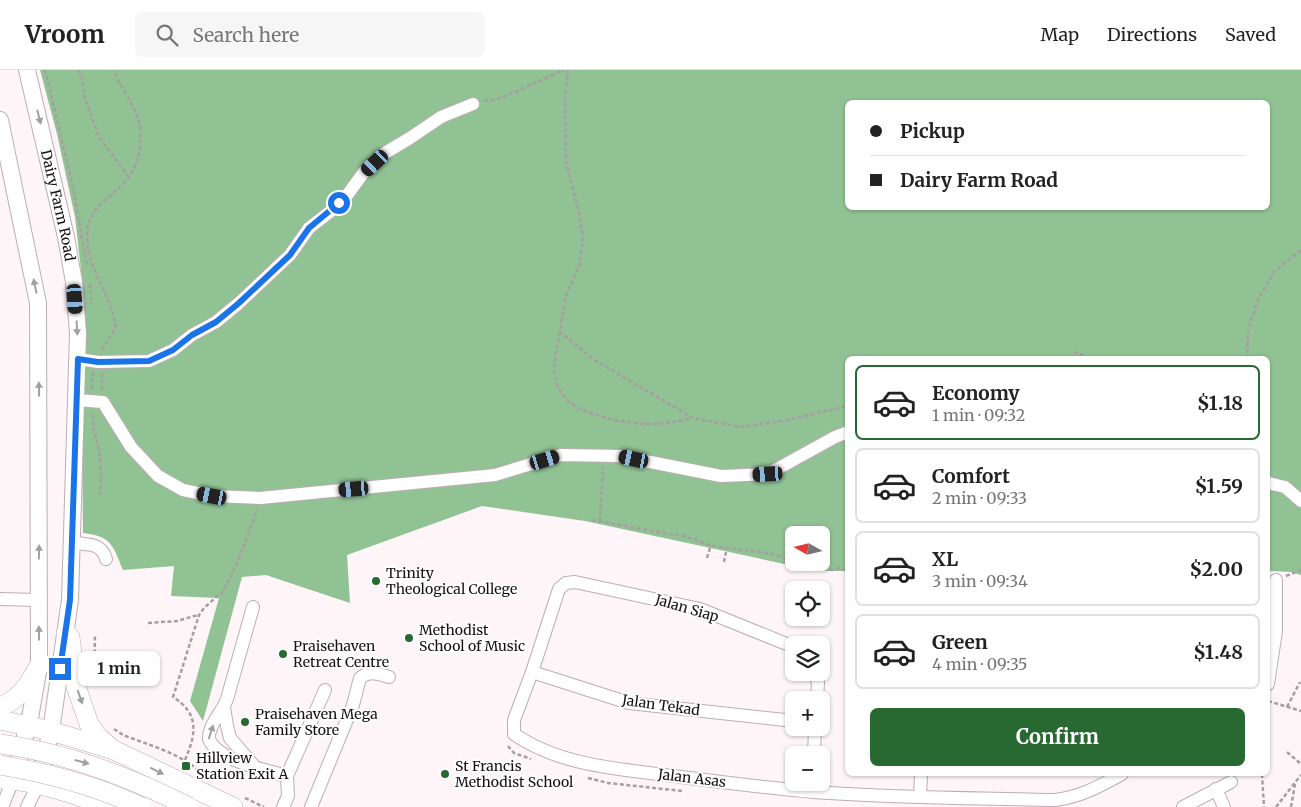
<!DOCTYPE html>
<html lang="en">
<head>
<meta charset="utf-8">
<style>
	:root { --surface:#fff; --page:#f6f6f6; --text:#222; --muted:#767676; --line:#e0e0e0; --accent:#286831 }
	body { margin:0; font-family:Merriweather,serif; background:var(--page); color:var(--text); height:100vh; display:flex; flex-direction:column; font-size:19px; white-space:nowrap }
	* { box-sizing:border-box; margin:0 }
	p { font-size:16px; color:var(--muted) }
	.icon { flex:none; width:28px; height:28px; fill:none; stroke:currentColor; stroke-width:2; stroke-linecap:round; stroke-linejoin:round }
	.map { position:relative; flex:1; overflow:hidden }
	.sheet { position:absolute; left:845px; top:286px; width:425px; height:420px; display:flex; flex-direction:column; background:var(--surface); border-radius:8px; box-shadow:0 1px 4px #0004 }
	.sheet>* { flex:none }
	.guide { position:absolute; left:845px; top:30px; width:425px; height:110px; border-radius:8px; box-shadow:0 1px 4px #0004; display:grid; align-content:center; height:110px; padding:0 25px; background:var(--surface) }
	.needle { width:32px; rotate:278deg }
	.tools { position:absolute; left:785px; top:456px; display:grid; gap:10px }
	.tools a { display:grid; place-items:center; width:45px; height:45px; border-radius:8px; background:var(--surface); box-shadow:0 1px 4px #0004; font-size:25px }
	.end { position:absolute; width:22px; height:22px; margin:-11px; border:6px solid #1a73e8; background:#fff; box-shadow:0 0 0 2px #fff }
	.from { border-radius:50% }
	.bubble { position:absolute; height:35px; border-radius:8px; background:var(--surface); box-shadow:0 1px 4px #0004; font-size:16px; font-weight:700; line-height:35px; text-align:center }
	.car { position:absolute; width:15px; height:30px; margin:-15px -8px; border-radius:6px; box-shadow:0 0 4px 1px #0007; background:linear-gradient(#222 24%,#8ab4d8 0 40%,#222 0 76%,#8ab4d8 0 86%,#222 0) }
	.guide b { display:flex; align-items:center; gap:18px; height:48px; font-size:19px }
	.guide b+b { border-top:1px solid var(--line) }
	.guide i { width:12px; height:12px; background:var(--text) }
	ul { padding:9px 0 0; list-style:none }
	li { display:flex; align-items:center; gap:15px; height:75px; margin:0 10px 8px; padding:0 15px; border:2px solid var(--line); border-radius:8px }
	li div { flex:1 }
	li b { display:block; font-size:19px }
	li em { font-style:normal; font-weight:700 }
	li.active { border-color:var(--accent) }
	li>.icon { width:45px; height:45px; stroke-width:1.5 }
	.action { display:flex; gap:10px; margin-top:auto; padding:10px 25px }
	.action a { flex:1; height:58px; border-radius:8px; background:var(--accent); color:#fff; font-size:20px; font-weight:700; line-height:58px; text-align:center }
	header { display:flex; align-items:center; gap:30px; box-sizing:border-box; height:70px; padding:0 25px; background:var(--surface); border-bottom:1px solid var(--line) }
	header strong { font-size:24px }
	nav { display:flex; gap:28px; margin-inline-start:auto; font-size:18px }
	.search { width:350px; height:45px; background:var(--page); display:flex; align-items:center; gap:12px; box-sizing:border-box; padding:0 18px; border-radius:8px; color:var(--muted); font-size:19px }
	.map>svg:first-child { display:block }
</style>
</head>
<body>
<header>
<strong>Vroom</strong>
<div class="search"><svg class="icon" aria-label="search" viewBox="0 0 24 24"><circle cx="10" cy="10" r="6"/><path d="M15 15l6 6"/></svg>Search here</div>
<nav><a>Map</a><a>Directions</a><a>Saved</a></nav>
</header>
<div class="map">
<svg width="1301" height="737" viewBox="0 0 1301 737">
	<rect width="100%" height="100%" fill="#fdf5f8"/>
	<!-- forest -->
	<path fill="#91c294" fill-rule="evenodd" d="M40 0H1301V505L1291 502 1268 501V289H848L847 501H817L585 451 482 436 347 485 350 533 266 505 242 507 203 651 190 631 219 528 171 526 174 496 123 500C113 476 112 466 83 463L82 361 85 235 75 147 57 64ZM848 32H1268V138H848ZM794 465H821V492H794Z"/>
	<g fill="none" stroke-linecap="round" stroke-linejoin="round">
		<defs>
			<g id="minor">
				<path d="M78 289 98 292 149 291 173 280 192 265 216 252 239 233 290 185 309 158 331 141 348 124 364 102 385 83 410 68 441 47 473 34"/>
				<path d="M76 330 103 332 131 377 158 406 183 420 212 426 260 428 495 405 561 385 620 386 721 406 768 404 835 367 848 362"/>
				<path d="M1268 413 1285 417 1301 431"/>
				<path d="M72 473C87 474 102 473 106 489"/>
				<path d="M0 529 38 530"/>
				<path d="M253 537 227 629C222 643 208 655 209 669 218 691 266 700 287 706"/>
				<path d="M794 578 789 575 700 539 575 512 566 513 559 519 532 602 514 650V664C560 696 620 699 674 706 720 712 766 718 813 722 894 728 975 728 1055 730 1081 727 1100 716 1122 704"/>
				<path d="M532 602 629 633 794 651"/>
				<path d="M813 602 818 612 817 630"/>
				<path d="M1268 614 1276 561V510"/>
				<path d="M224 637 227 656 230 668 254 696"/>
				<path d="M814 685 815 658"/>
				<path d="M1216 719 1224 737"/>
				<path d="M920 727 921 704"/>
				<path d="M2 737 13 710"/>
				<path d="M27 737 38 715"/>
				<path d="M283 737 288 726 287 706 325 620"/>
				<path d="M311 737 353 635 360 608C370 600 378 604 389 607"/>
				<path d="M1183 737 1231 712"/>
			</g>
			<g id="major">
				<path id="s1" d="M27 0 66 167 74 212 78 263 70 530 51 661 38 714"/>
				<path d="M0 50 38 233 39 596 30 648 13 710"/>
			</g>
			<g id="highway">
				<path d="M66 563 70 567 76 616 89 654 98 667 111 678"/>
				<path d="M0 637C20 629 29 614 39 596"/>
				<path d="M0 650 51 661 114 680 233 737"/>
				<path d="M0 709C38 711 74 724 110 737"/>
			</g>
		</defs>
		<!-- minor casing -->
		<use href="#minor" stroke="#beadb4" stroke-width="14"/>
		<!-- major casing -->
		<use href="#major" stroke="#beadb4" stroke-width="18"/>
		<!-- highway casing -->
		<use href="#highway" stroke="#beadb4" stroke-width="20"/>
		<!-- path -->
		<g stroke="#a69ea1" stroke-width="2.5" stroke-dasharray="4 2.5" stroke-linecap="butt">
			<path d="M45 0 73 117 87 196"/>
			<path d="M78 0 82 7 85 29 99 67 129 107"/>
			<path d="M568 0 565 26 566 93 579 142 583 169 579 196 566 226 560 262 593 289 693 348 741 357 782 351 848 336"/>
			<path d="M484 31 501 28 564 0"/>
			<path d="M90 214 91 234"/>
			<path d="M560 262C558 276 552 294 555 308 557 316 562 326 568 331 589 347 631 355 657 354 669 353 681 350 692 348"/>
			<path d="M102 280 116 257C114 250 113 242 110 235 102 213 87 192 87 167 87 139 105 132 122 115 133 105 139 89 140 74 140 68 141 61 140 55 135 34 121 19 114 0"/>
			<path d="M1072 289 1073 284 1077 282 1090 289"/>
			<path d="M1247 289 1248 260 1258 230 1274 202 1301 180"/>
			<path d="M102 303V320"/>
			<path d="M92 319 93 302"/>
			<path d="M93 344 94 360 99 380 101 402 100 426"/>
			<path d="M592 450 669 464 681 465 713 476 768 483 794 491"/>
			<path d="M600 451 603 397"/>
			<path d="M707 488 710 478"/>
			<path d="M724 492 726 482"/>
			<path d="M798 492 832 500 838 498 848 501"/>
			<path d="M1286 506 1301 500"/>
			<path d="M148 553 177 551 198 545"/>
			<path d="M786 589 794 593"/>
			<path d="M94 616 95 564"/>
			<path d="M1268 631 1301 641"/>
			<path d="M1287 637 1300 612"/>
			<path d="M114 659 123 665C146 674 189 686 203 706"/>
			<path d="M508 676 514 683 531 689"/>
			<path d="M1287 682 1301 694"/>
			<path d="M185 690C196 664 200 644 173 627L199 545 204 538 223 521 231 506 239 489 257 439"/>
			<path d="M1262 704 1264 737"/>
			<path d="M588 708 608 713 682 721"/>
			<path d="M245 728 264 737"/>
			<path d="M1276 737 1301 705"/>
			<path d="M1291 737 1295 714"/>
		</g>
		<!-- minor -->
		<use href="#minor" stroke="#fff" stroke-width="12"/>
		<!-- major -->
		<use href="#major" stroke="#fff" stroke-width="16"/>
		<!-- highway -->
		<use href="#highway" stroke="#fff" stroke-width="19"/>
		<defs>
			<g id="highway-bridge">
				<path d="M0 674C66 683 130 707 189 737"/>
				<path d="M0 695C48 703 97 716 141 737"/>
			</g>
		</defs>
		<!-- highway-bridge casing -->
		<use href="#highway-bridge" stroke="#beadb4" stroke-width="20" stroke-linecap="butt"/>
		<!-- highway-bridge -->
		<use href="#highway-bridge" stroke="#fff" stroke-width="19"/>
	</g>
	<!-- one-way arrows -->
	<defs><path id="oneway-solid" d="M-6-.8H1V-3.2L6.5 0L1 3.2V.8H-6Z" transform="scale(1.25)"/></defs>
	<g fill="#a29fa1">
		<use href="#oneway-solid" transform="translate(39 47) rotate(76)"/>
		<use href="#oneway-solid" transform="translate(35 216) rotate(-102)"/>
		<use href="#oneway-solid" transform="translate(77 258) rotate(87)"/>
		<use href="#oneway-solid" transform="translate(39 319) rotate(-91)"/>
		<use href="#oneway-solid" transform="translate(39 482) rotate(-89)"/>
		<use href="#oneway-solid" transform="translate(39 563) rotate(-91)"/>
		<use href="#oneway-solid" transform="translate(80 627) rotate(71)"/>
		<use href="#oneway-solid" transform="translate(211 662) rotate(-72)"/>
		<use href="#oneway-solid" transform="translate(82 692) rotate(15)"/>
		<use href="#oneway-solid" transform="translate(157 701) rotate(26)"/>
	</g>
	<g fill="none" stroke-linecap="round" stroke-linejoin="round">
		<!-- route -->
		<path stroke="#1a73e8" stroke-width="6" d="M60 599 70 530 78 289 98 292 149 291 173 280 192 265 216 252 239 233 290 185 309 158 339 133"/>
	</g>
	<!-- markers -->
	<g fill="#286831" stroke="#fff" stroke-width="2">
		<circle cx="376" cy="511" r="5"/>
		<circle cx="409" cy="568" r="5"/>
		<circle cx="283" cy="584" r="5"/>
		<circle cx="245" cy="652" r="5"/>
		<rect x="181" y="691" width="10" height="10" rx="2.5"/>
		<circle cx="445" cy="704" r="5"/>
	</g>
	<g text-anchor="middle" stroke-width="4" stroke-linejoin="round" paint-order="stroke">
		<!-- street labels -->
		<g font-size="14" fill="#171013" stroke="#fff">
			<text dy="5" stroke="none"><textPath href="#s1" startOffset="139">Dairy Farm Road</textPath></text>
			<text transform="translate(687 538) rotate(16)" y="5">Jalan Siap</text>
			<text transform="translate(661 635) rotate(8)" y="5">Jalan Tekad</text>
			<text transform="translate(692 708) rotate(7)" y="5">Jalan Asas</text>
		</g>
		<!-- poi labels -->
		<g font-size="14" fill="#171013" stroke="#fff" text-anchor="start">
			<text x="386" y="508">Trinity<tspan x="386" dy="16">Theological College</tspan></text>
			<text x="419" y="565">Methodist<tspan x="419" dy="16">School of Music</tspan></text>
			<text x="293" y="581">Praisehaven<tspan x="293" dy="16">Retreat Centre</tspan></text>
			<text x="255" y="649">Praisehaven Mega<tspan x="255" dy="16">Family Store</tspan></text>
			<text x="196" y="693">Hillview<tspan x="196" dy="16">Station Exit A</tspan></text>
			<text x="455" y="701">St Francis<tspan x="455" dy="16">Methodist School</tspan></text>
		</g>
	</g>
</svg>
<div class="tools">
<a><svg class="needle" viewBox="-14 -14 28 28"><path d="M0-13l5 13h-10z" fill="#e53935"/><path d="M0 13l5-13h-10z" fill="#767676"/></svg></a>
<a><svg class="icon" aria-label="locate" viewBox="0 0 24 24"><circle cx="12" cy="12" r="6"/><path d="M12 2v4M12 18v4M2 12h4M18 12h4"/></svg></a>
<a><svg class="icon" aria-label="layers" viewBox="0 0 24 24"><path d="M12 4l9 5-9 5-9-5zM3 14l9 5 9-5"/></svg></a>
<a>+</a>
<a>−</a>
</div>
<i class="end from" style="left:339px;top:133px"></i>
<i class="end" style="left:60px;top:599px"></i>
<div class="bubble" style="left:78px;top:581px;width:82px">1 min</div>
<i class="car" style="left:375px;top:93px;rotate:227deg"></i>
<i class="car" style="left:75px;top:229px;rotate:176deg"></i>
<i class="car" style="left:634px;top:389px;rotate:282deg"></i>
<i class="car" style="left:545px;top:390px;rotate:73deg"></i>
<i class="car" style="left:768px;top:404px;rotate:267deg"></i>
<i class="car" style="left:354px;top:419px;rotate:265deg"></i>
<i class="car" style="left:212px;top:426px;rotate:281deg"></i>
<div class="guide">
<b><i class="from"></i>Pickup</b>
<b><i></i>Dairy Farm Road</b>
</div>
<section class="sheet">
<ul>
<li class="active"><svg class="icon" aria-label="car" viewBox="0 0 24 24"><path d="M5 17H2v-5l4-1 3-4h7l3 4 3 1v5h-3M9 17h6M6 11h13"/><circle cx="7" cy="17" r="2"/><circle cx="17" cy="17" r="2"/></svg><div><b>Economy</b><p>1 min · 09:32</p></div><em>$1.18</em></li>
<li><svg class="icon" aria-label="car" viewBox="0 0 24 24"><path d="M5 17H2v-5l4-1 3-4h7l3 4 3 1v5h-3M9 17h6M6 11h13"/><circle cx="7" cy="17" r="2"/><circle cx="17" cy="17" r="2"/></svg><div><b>Comfort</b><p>2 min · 09:33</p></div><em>$1.59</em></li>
<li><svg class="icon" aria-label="car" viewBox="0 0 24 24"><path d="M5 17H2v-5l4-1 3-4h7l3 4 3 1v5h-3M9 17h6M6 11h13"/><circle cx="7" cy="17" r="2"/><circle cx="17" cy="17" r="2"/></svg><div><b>XL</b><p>3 min · 09:34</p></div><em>$2.00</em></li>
<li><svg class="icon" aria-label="car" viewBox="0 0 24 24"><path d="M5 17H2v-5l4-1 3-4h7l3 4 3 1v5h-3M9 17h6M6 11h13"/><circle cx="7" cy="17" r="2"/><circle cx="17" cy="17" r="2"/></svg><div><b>Green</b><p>4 min · 09:35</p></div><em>$1.48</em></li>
</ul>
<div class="action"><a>Confirm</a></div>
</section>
</div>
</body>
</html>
